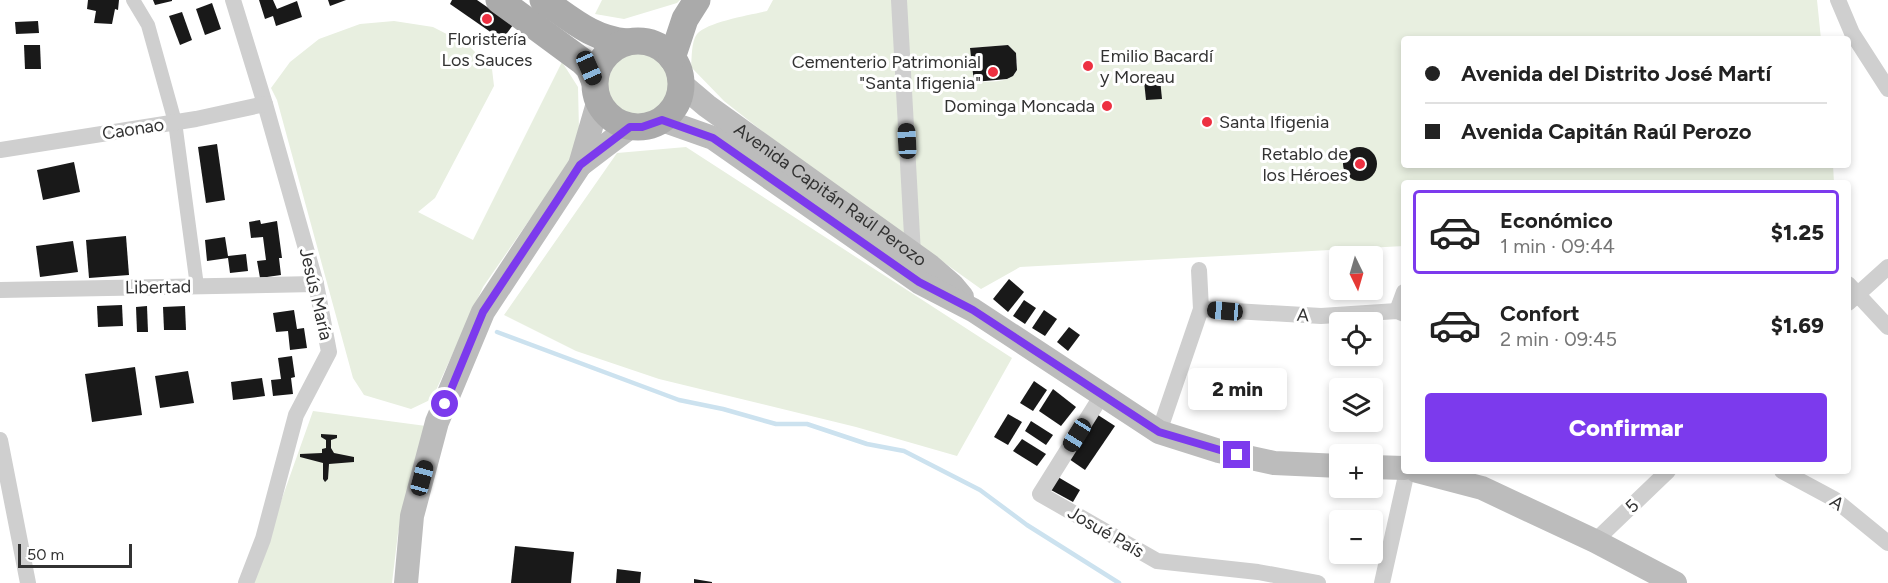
<!DOCTYPE html>
<html lang="es">
<head>
<meta charset="utf-8">
<style>
	:root { --surface:#fff; --page:#f6f6f6; --text:#222; --muted:#767676; --line:#e0e0e0; --accent:#7c3aed }
	body { margin:0; font-family:Figtree,sans-serif; background:var(--page); color:var(--text); height:100vh; display:flex; flex-direction:column; font-size:22px; white-space:nowrap }
	* { box-sizing:border-box; margin:0 }
	p { font-size:20px; color:var(--muted) }
	.icon { flex:none; width:33px; height:33px; fill:none; stroke:currentColor; stroke-width:2; stroke-linecap:round; stroke-linejoin:round }
	.map { position:relative; flex:1; overflow:hidden }
	.sheet { position:absolute; left:1401px; top:180px; width:450px; height:294px; display:flex; flex-direction:column; background:var(--surface); border-radius:6px; box-shadow:0 3px 9px #0003 }
	.sheet>* { flex:none }
	.hud { position:absolute; left:1401px; top:36px; width:450px; height:132px; border-radius:6px; box-shadow:0 3px 9px #0003; display:grid; align-content:center; height:132px; padding:0 24px; background:var(--surface) }
	.needle { width:39px; rotate:175deg }
	.buttons { position:absolute; left:1329px; top:246px; display:grid; gap:12px }
	.buttons a { display:grid; place-items:center; width:54px; height:54px; border-radius:6px; background:var(--surface); box-shadow:0 3px 9px #0003; font-size:30px }
	.scale { position:absolute; left:18px; bottom:15px; width:114px; box-sizing:border-box; padding-left:6px; border:3px solid #323232; border-top:0; font-size:16px; line-height:21px; white-space:nowrap; color:#323232; -webkit-text-stroke:4px #fff; paint-order:stroke }
	.end { position:absolute; width:27px; height:27px; margin:-14px; border:8px solid #7c3aed; background:#fff; box-shadow:0 0 0 3px #fff }
	.from { border-radius:50% }
	.bubble { position:absolute; height:42px; border-radius:6px; background:var(--surface); box-shadow:0 3px 9px #0003; font-size:20px; font-weight:800; line-height:42px; text-align:center }
	.car { position:absolute; width:18px; height:36px; margin:-18px -9px; border-radius:8px; box-shadow:0 0 4px 2px #0007; background:linear-gradient(#222 24%,#8ab4d8 0 40%,#222 0 76%,#8ab4d8 0 86%,#222 0) }
	.hud b { display:flex; align-items:center; gap:21px; height:57px; font-size:22px }
	.hud b+b { border-top:2px solid var(--line) }
	.hud i { width:15px; height:15px; background:var(--text) }
	ul { padding:10px 0 0; list-style:none }
	li { display:flex; align-items:center; gap:18px; height:84px; margin:0 12px 9px; padding:0 12px; border:3px solid transparent; border-radius:6px }
	li div { flex:1 }
	li b { display:block; font-size:22px }
	li em { font-style:normal; font-weight:800 }
	li.selected { border-color:var(--accent) }
	li>.icon { width:54px; height:54px; stroke-width:1.5 }
	.primary-button { display:flex; gap:12px; margin-top:auto; padding:12px 24px }
	.primary-button a { flex:1; height:69px; border-radius:6px; background:var(--accent); color:#fff; font-size:24px; font-weight:800; line-height:69px; text-align:center }
	.map>svg:first-child { display:block }
</style>
</head>
<body>
<div class="map">
<svg width="1888" height="583" viewBox="0 0 1888 583">
	<rect width="100%" height="100%" fill="#fff"/>
	<!-- green -->
	<g fill="#e8efe0" fill-rule="evenodd">
		<path d="M602 0H680L677 3 624 19 595 14Z"/>
		<path d="M773 0H1817L1821 39H1404V165H1833L1834 183H1404V246L1020 267 981 289 789 152 724 101 691 67C692 58 691 42 697 34 707 22 750 15 767 11ZM1008 45 1016 53C1017 59 1018 67 1016 72 1010 84 985 81 974 82L971 48Z"/>
		<path d="M394 21 433 27 468 45 492 69 494 86 435 198 418 212 473 240 562 62 578 87 579 130 567 174 530 219 483 287 432 399 411 409 364 395 353 378 277 100 271 88 290 62 319 39 360 24Z"/>
		<circle cx="640" cy="85" r="32"/>
		<path d="M686 147 1012 358 957 456 856 427 659 379 576 351 504 315 617 153Z"/>
		<path d="M313 411 426 426 398 533 392 583H252Z"/>
	</g>
	<g fill="none" stroke-linecap="round" stroke-linejoin="round">
		<!-- stream -->
		<path stroke="#cce2ef" stroke-width="4.5" d="M497 332 679 400 723 409 776 424H807L867 444 904 451 980 490 1027 525 1119 583"/>
	</g>
	<!-- building -->
	<g fill="#191919">
		<path d="M88 0H119L118 10 115 9 112 24 94 23 96 11 87 9Z"/>
		<path d="M153 0H172V1L155 5Z"/>
		<path d="M259 0H273L277 9 297 1 302 17 276 26 273 16 265 19Z"/>
		<path d="M328 0H346L330 6Z"/>
		<path d="M452 0H477L513 25 502 40 450 4Z"/>
		<path d="M212 3 221 29 205 35 196 9Z"/>
		<path d="M182 12 192 40 180 45 169 16Z"/>
		<path d="M38 21 39 33 16 34 15 22Z"/>
		<path d="M24 45H40L41 69H25Z"/>
		<path d="M1008 45 1016 53 1017 70 1013 76 1007 79 974 82 970 48Z"/>
		<path d="M1160 79 1162 99 1146 100 1144 81Z"/>
		<path d="M217 144 225 200 206 203 198 147Z"/>
		<circle cx="1360" cy="164" r="17"/>
		<path d="M74 162 80 192 43 200 37 170Z"/>
		<path d="M260 220 261 224 277 221 282 258H279L281 275 260 278 257 261 266 260 263 237 251 238 249 222Z"/>
		<path d="M126 236 129 275 89 278 86 240Z"/>
		<path d="M225 237 228 256 246 254 248 271 230 273 228 258 207 261 205 240Z"/>
		<path d="M73 241 78 272 40 277 36 246Z"/>
		<path d="M1009 279 1024 292 1008 312 993 299Z"/>
		<path d="M1024 300 1036 308 1025 324 1013 316Z"/>
		<path d="M122 305 123 326 98 327 97 306Z"/>
		<path d="M147 306 148 332H137L136 307Z"/>
		<path d="M185 306 186 330H164L163 307Z"/>
		<path d="M294 310 297 329 304 328 307 348 290 350 288 331 276 332 273 313Z"/>
		<path d="M1044 310 1057 319 1045 336 1032 328Z"/>
		<path d="M1069 327 1080 335 1068 351 1057 342Z"/>
		<path d="M292 356 295 377 291 378 293 394 273 396 271 380 281 379 278 358Z"/>
		<path d="M135 367 142 415 92 422 85 374Z"/>
		<path d="M188 371 194 403 160 408 155 376Z"/>
		<path d="M262 378 265 396 233 400 231 382Z"/>
		<path d="M1034 381 1047 390 1033 411 1020 403Z"/>
		<path d="M1053 389 1076 407 1061 426 1039 411Z"/>
		<path d="M1008 414 1022 422 1008 445 994 437Z"/>
		<path d="M1098 415 1115 426 1085 470 1069 459Z"/>
		<path d="M1031 421 1053 435 1046 445 1025 431Z"/>
		<path d="M321 434 337 435V438L331 440V448L334 453 354 457V462L329 464 328 479 325 482 323 479V463L300 457V454L322 453V449L326 448V440L321 437Z"/>
		<path d="M1022 439 1046 454 1037 466 1013 451Z"/>
		<path d="M1058 477 1080 490 1073 502 1051 490Z"/>
		<path d="M515 546 574 552 571 583H511Z"/>
		<path d="M617 569 641 572 640 583H616Z"/>
		<path d="M694 579 712 582V583H694Z"/>
	</g>
	<g fill="none" stroke-linecap="round" stroke-linejoin="round">
		<!-- pedestrian -->
		<path stroke="#cfcfcf" stroke-width="14" d="M133 0 148 25 175 122 197 286"/>
		<!-- minor -->
		<g stroke="#cfcfcf" stroke-width="16">
			<path d="M233 0 265 104 316 284 329 352 296 415 263 539 246 583"/>
			<path d="M899 0 913 254"/>
			<path d="M1838 0 1852 33 1888 89"/>
			<path d="M0 150 196 119 265 104"/>
			<path d="M1848 284 1888 327"/>
			<path d="M0 290 316 284"/>
			<path d="M1848 303 1888 267"/>
			<path d="M1201 309 1321 316 1397 311 1404 314"/>
			<path d="M1397 311 1404 292"/>
			<path d="M1102 395 1040 494 1157 561 1258 572 1318 583"/>
			<path d="M1159 432 1201 309 1199 270"/>
			<path d="M0 440 28 583"/>
			<path d="M1782 471 1834 499 1888 543"/>
			<path d="M1595 541 1668 471"/>
			<path d="M1382 583 1407 471"/>
		</g>
		<!-- secondary -->
		<g stroke="#bcbcbc" stroke-width="24">
			<path id="s1" d="M681 84 707 106 930 266 952 285 962 297"/>
			<path d="M662 120 713 138 919 282 973 310 1159 432 1219 451 1274 463 1340 466"/>
			<path d="M580 165 630 127"/>
			<path d="M1372 467 1404 468"/>
			<path d="M1417 471 1482 488 1595 541 1675 583"/>
			<path d="M406 583 412 516 437 422 483 312 580 165 598 103"/>
		</g>
		<!-- primary -->
		<g stroke="#aaa" stroke-width="27">
			<path d="M499 0 582 61 589 68 594 80"/>
			<path d="M543 0C571 19 592 39 627 42"/>
			<circle cx="638" cy="84" r="43"/>
			<path d="M672 58 685 19 697 0"/>
		</g>
	</g>
	<g fill="none" stroke-linecap="round" stroke-linejoin="round">
		<!-- route -->
		<path stroke="#7c3aed" stroke-width="8" d="M445 404 483 312 558 199 580 165 630 127H642L662 120 713 138 919 282 973 310 1159 432 1237 455"/>
	</g>
	<!-- markers -->
	<g fill="#ed3041" stroke="#fff" stroke-width="2">
		<circle cx="487" cy="19" r="6"/>
		<circle cx="1088" cy="66" r="6"/>
		<circle cx="993" cy="72" r="6"/>
		<circle cx="1107" cy="106" r="6"/>
		<circle cx="1207" cy="122" r="6"/>
		<circle cx="1360" cy="164" r="6"/>
	</g>
	<g text-anchor="middle" stroke-width="6" stroke-linejoin="round" paint-order="stroke">
		<!-- poi labels -->
		<g font-size="18" fill="#323232" stroke="#fff" text-anchor="end">
			<text x="487" y="45" text-anchor="middle">Floristería<tspan x="487" dy="21">Los Sauces</tspan></text>
			<text x="1100" y="62" text-anchor="start">Emilio Bacardí<tspan x="1100" dy="21">y Moreau</tspan></text>
			<text x="981" y="68">Cementerio Patrimonial<tspan x="981" dy="21">"Santa Ifigenia"</tspan></text>
			<text x="1095" y="112">Dominga Moncada</text>
			<text x="1219" y="128" text-anchor="start">Santa Ifigenia</text>
			<text x="1348" y="160">Retablo de<tspan x="1348" dy="21">los Héroes</tspan></text>
		</g>
		<!-- street labels -->
		<g font-size="18" fill="#323232" stroke="#fff">
			<text transform="translate(133 129) rotate(-9)" y="6">Caonao</text>
			<text dy="6" stroke="none"><textPath href="#s1" startOffset="186">Avenida Capitán Raúl Perozo</textPath></text>
			<text transform="translate(158 287) rotate(-1)" y="6">Libertad</text>
			<text transform="translate(316 294) rotate(77)" y="6">Jesús María</text>
			<text transform="translate(1303 315) rotate(3)" y="6">A</text>
			<text transform="translate(1837 503) rotate(36)" y="6">A</text>
			<text transform="translate(1632 506) rotate(-44)" y="6">5</text>
			<text transform="translate(1106 532) rotate(30)" y="6">Josué País</text>
		</g>
	</g>
</svg>
<div class="buttons">
<a><svg class="needle" viewBox="-14 -14 28 28"><path d="M0-13l5 13h-10z" fill="#e53935"/><path d="M0 13l5-13h-10z" fill="#767676"/></svg></a>
<a><svg class="icon" aria-label="locate" viewBox="0 0 24 24"><circle cx="12" cy="12" r="6"/><path d="M12 2v4M12 18v4M2 12h4M18 12h4"/></svg></a>
<a><svg class="icon" aria-label="layers" viewBox="0 0 24 24"><path d="M12 4l9 5-9 5-9-5zM3 14l9 5 9-5"/></svg></a>
<a>+</a>
<a>−</a>
</div>
<div class="scale">50 m</div>
<i class="end from" style="left:445px;top:404px"></i>
<i class="end" style="left:1237px;top:455px"></i>
<div class="bubble" style="left:1188px;top:368px;width:99px">2 min</div>
<i class="car" style="left:589px;top:68px;rotate:156deg"></i>
<i class="car" style="left:907px;top:141px;rotate:357deg"></i>
<i class="car" style="left:1225px;top:311px;rotate:275deg"></i>
<i class="car" style="left:1077px;top:435px;rotate:212deg"></i>
<i class="car" style="left:422px;top:478px;rotate:15deg"></i>
<div class="hud">
<b><i class="from"></i>Avenida del Distrito José Martí</b>
<b><i></i>Avenida Capitán Raúl Perozo</b>
</div>
<section class="sheet">
<ul>
<li class="selected"><svg class="icon" aria-label="car" viewBox="0 0 24 24"><path d="M5 17H2v-5l4-1 3-4h7l3 4 3 1v5h-3M9 17h6M6 11h13"/><circle cx="7" cy="17" r="2"/><circle cx="17" cy="17" r="2"/></svg><div><b>Económico</b><p>1 min · 09:44</p></div><em>$1.25</em></li>
<li><svg class="icon" aria-label="car" viewBox="0 0 24 24"><path d="M5 17H2v-5l4-1 3-4h7l3 4 3 1v5h-3M9 17h6M6 11h13"/><circle cx="7" cy="17" r="2"/><circle cx="17" cy="17" r="2"/></svg><div><b>Confort</b><p>2 min · 09:45</p></div><em>$1.69</em></li>
</ul>
<div class="primary-button"><a>Confirmar</a></div>
</section>
</div>
</body>
</html>
